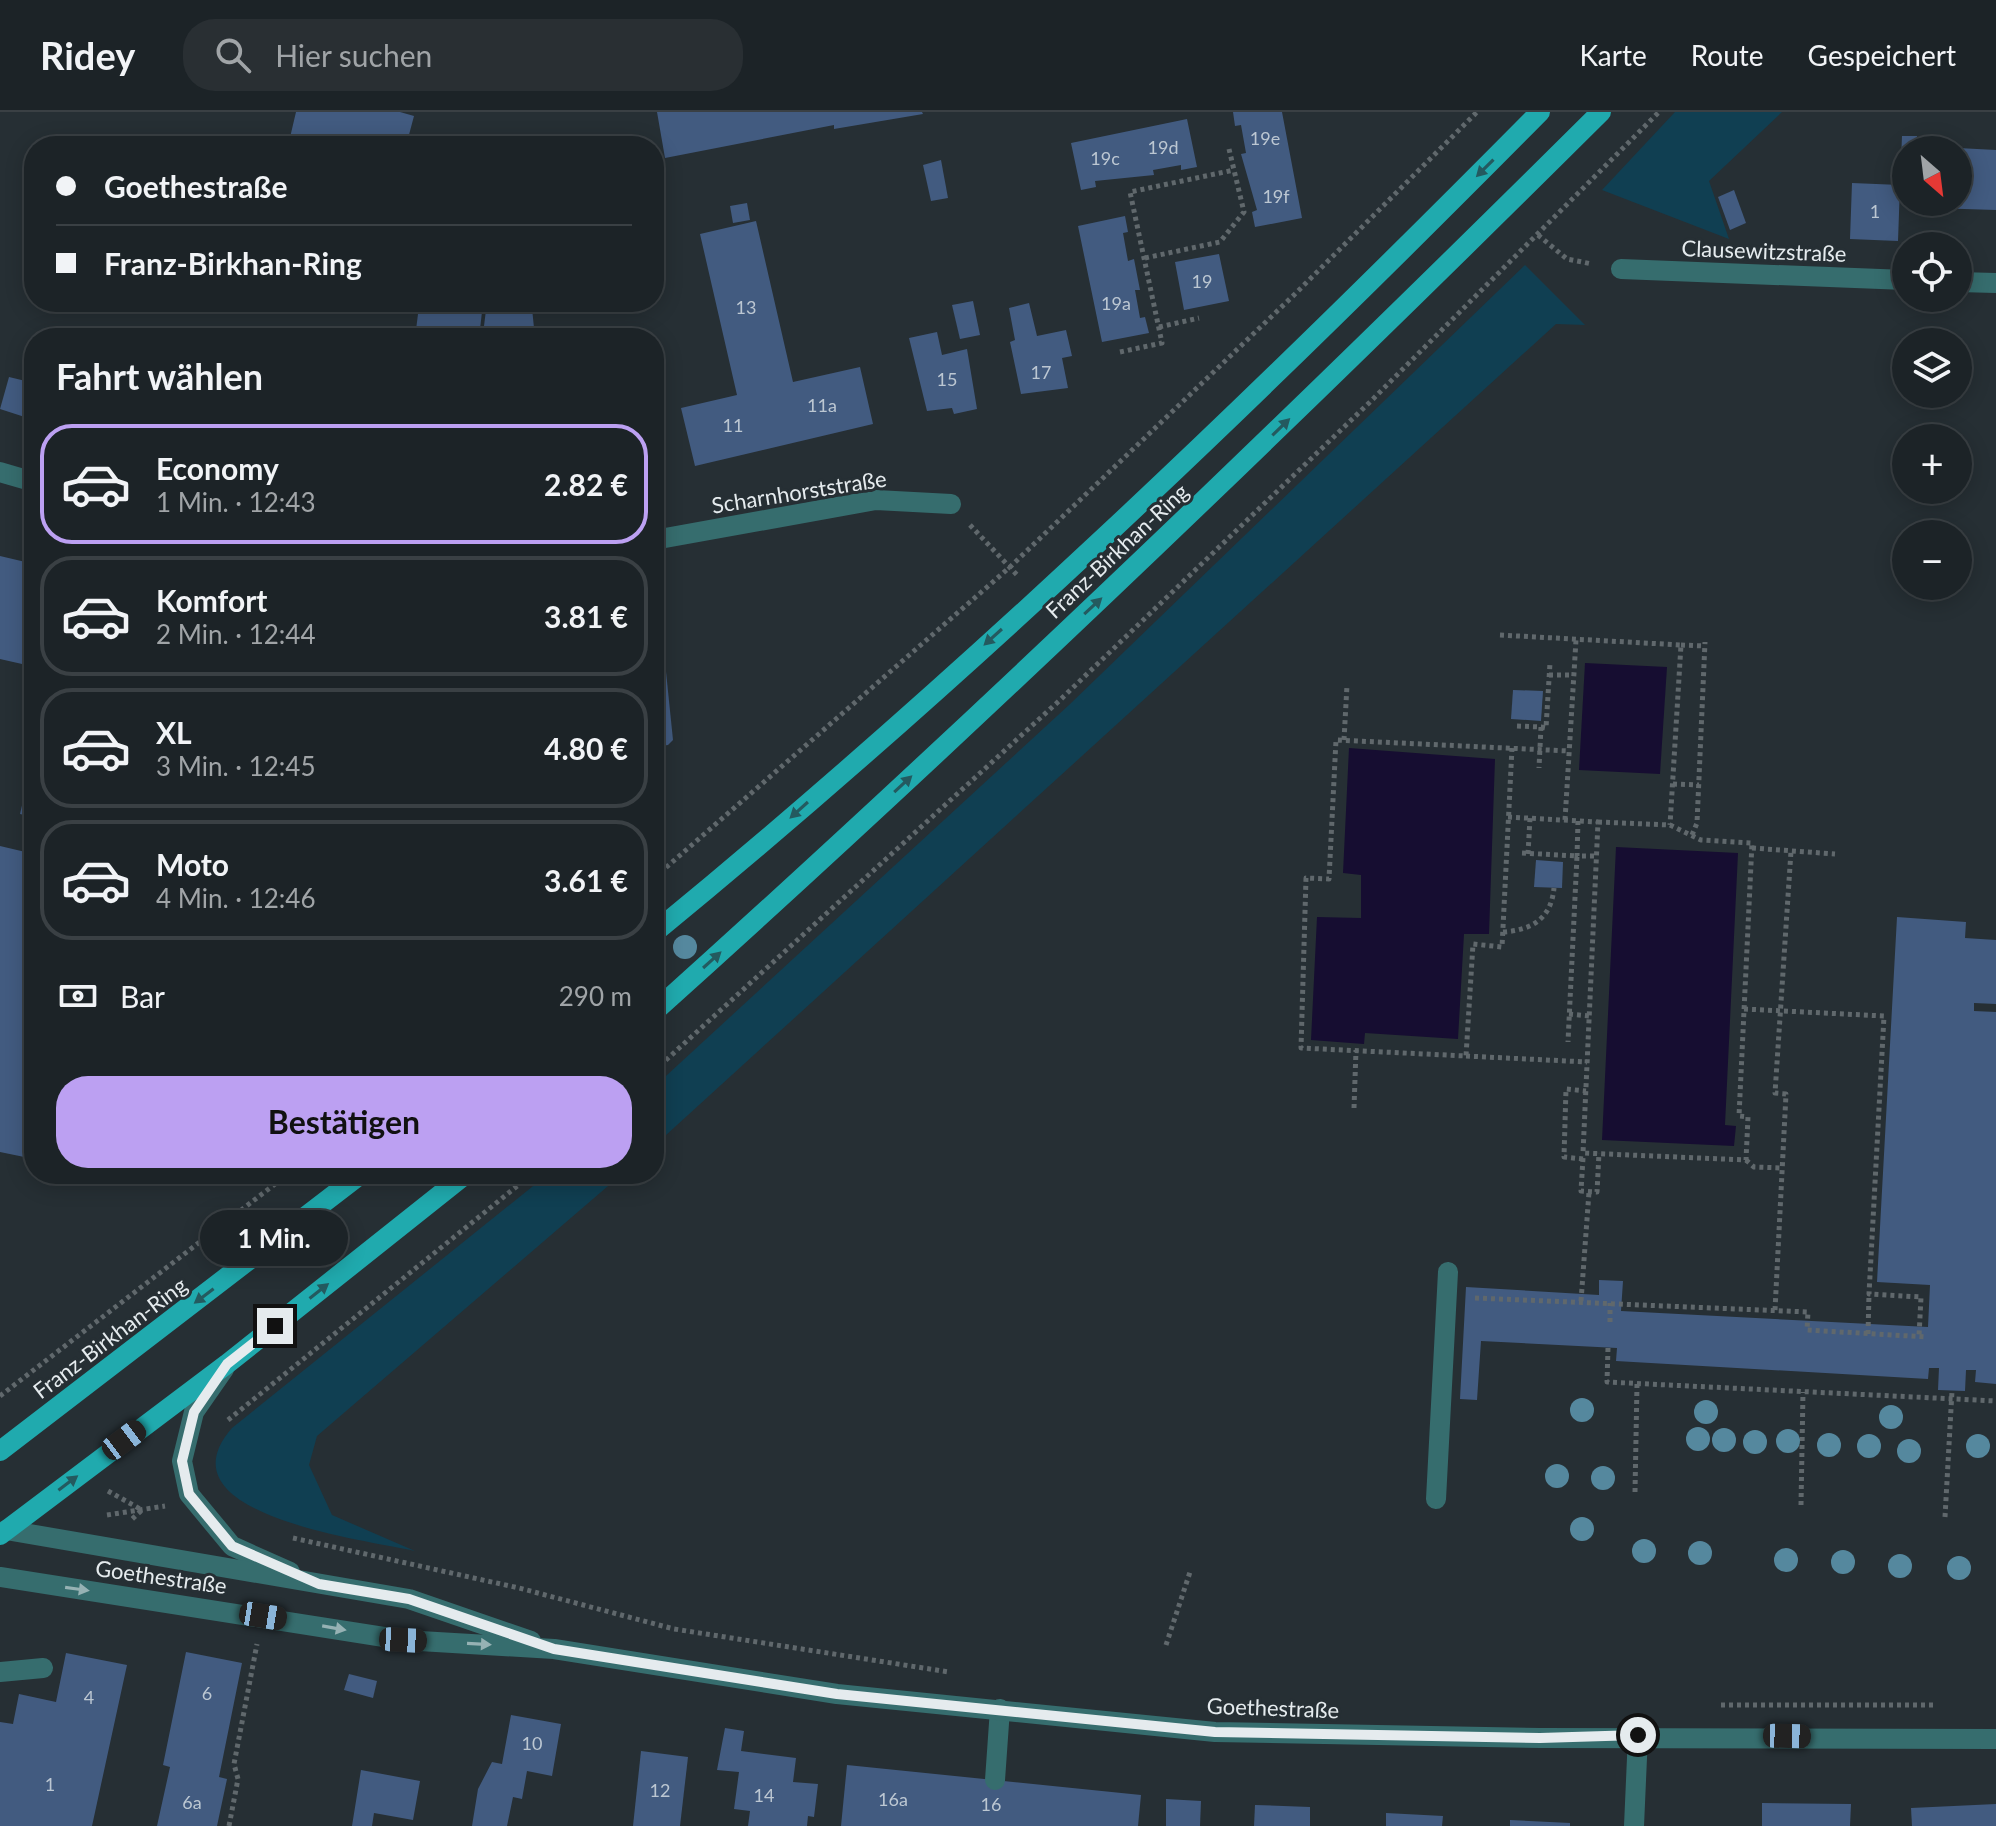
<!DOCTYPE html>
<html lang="de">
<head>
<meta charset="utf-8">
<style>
	:root { --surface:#1c2327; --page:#292f33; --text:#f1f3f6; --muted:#a0a4a7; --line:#3a4044; --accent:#bca0f2 }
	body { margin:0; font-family:Lato,sans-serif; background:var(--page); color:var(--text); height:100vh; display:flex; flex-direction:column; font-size:30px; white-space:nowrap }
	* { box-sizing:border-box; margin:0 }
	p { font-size:26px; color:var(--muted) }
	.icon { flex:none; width:44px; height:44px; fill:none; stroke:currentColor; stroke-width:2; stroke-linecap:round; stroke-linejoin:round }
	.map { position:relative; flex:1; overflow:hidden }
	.details { position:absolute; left:24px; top:216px; width:640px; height:856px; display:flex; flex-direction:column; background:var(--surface); border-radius:32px; box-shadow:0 4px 20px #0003,0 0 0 2px var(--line) }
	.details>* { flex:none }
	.guide { position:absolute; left:24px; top:24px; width:640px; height:176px; border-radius:32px; box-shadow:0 4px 20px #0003,0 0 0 2px var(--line); display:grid; align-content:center; height:176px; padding:0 32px; background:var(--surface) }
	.needle { width:52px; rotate:152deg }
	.tools { position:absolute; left:1892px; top:24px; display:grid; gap:16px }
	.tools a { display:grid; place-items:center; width:80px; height:80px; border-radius:50%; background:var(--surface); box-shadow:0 4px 20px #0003,0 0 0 2px var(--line); font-size:40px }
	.end { position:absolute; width:36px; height:36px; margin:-18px; border:10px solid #e5ebee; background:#111; box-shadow:0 0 0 4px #111 }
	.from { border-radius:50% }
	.bubble { position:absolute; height:56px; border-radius:28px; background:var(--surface); box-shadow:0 4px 20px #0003,0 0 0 2px var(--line); font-size:26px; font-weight:700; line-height:56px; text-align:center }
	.car { position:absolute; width:24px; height:48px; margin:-24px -12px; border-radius:10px; box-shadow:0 0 6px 2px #0007; background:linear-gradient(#222 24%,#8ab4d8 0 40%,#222 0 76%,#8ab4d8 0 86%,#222 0) }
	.guide b { display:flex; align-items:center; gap:28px; height:76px; font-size:30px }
	.guide b+b { border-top:2px solid var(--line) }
	.guide i { width:20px; height:20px; background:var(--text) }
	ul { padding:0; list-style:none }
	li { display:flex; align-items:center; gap:24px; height:120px; margin:0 16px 12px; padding:0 16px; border:4px solid var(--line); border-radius:32px }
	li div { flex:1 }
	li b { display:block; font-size:30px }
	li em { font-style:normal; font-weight:700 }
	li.selected { border-color:var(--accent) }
	li>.icon { width:72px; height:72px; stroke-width:1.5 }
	h2 { padding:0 32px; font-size:36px; line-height:96px }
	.pay { display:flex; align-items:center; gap:20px; height:88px; padding:0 32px; font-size:30px }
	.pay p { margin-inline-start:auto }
	.action { display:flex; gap:16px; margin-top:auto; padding:16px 32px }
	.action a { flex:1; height:92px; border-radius:32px; background:var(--accent); color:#111; font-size:32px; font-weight:700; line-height:92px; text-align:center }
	header { display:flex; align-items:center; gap:48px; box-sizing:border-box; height:112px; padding:0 40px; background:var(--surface); border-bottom:2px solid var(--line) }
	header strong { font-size:38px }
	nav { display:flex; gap:44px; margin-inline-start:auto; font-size:28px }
	.search { width:560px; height:72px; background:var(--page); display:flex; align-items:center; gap:20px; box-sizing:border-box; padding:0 28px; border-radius:32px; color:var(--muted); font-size:30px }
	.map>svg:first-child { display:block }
</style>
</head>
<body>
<header>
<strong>Ridey</strong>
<div class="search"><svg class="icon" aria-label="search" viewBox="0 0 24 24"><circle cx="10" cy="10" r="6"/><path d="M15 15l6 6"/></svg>Hier suchen</div>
<nav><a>Karte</a><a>Route</a><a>Gespeichert</a></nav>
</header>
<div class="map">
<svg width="1996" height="1714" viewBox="0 0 1996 1714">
	<rect width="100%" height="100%" fill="#262f34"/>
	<!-- green -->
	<g fill="#103f52">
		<path d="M1675 0H1782L1709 69 1729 127 1602 78Z"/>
		<path d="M1525 153 1585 213 1556 212 654 1034V975L1069 593Z"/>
		<path d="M548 1062H622L317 1324 309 1353 332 1403 415 1439C367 1428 156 1403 232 1316Z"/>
	</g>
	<!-- water -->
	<g fill="#160d31">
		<path d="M1585 551 1667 555 1660 662 1579 658Z"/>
		<path d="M1349 636 1495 647 1489 822H1464L1458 927 1365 921 1364 932 1311 928 1317 805 1361 806V763L1343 761Z"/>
		<path d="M1616 735 1738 741 1725 1013 1736 1014 1734 1034 1602 1028Z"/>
	</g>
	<!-- building -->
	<g fill="#425b80">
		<path d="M296 0H400L414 4 406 34 377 28 376 34H288Z"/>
		<path d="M657 0H922L923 2 834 17V13L665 46Z"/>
		<path d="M1233 0H1282L1302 106 1255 115 1252 100 1257 98 1241 42 1246 41 1241 13 1235 14Z"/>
		<path d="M1187 7 1197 55 1181 58V53L1153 58 1154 63 1095 69 1096 75 1081 78 1071 31Z"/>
		<path d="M1902 24H1917L1916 38H1906V73H1900L1898 129 1850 127 1852 71 1900 73Z"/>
		<path d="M1958 36 1996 38V98L1932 96V90H1958Z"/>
		<path d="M941 48 948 86 931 89 923 53Z"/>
		<path d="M1734 78 1746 111 1730 118 1718 85Z"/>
		<path d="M747 91 750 108 733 111 730 94Z"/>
		<path d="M1125 104 1128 120 1123 121 1128 149 1134 147 1140 178H1135L1140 206 1145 205 1149 221 1102 230 1078 114Z"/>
		<path d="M756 109 793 270 860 255 873 312 695 354 681 296 737 283 700 122Z"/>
		<path d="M1219 142 1229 189 1184 198 1175 150Z"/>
		<path d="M973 189 980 223 960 227 952 193Z"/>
		<path d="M425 190 483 191 479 226H415L418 202H424Z"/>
		<path d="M487 190H518L517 198 532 196 535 226H511L512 218 484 214Z"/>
		<path d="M1029 191 1037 224 1066 218 1072 244 1062 246 1068 276 1021 282 1010 230 1015 228 1009 196Z"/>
		<path d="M229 216 252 221 251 226H227Z"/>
		<path d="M937 220 942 243 967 237 977 297 954 302 952 296 927 299 909 226Z"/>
		<path d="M9 265 34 271V308L0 297Z"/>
		<path d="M0 444 34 452V502L22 552 0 547Z"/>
		<path d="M654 497 660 501 673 628 668 633 654 635Z"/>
		<path d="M1513 578 1543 579 1541 609 1511 607Z"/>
		<path d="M34 642V705L20 702Z"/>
		<path d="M0 734 34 742V1047L0 1040Z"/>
		<path d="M1536 748 1563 750 1562 776 1534 775Z"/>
		<path d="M1897 805 1966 810 1965 826 1996 828V892L1974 891V899L1996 900V1272L1975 1270 1976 1258H1966L1965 1279 1938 1278 1939 1256H1929L1928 1267 1616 1249 1617 1236 1481 1229 1477 1288 1460 1287 1466 1175 1599 1183V1168L1623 1169 1621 1199 1928 1215 1930 1173 1877 1170Z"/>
		<path d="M186 1540 242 1551 219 1665 227 1667 217 1714H157L170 1655 163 1653Z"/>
		<path d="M66 1541 127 1553 92 1714H0V1610L13 1612 19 1582 56 1590Z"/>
		<path d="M349 1562 377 1569 373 1586 344 1578Z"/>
		<path d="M511 1603 561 1612 552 1664 527 1659 522 1687 513 1685 507 1714H472L478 1677 492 1650 502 1652Z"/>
		<path d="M725 1616 744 1619 741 1639 796 1646 793 1670 818 1672 814 1705 808 1704 807 1714H748L750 1699 734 1697 739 1660 717 1658Z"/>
		<path d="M641 1639 688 1645 680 1714H633Z"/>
		<path d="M847 1653 1141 1683 1138 1714H841Z"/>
		<path d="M361 1658 420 1669 413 1708 374 1701 372 1714H352Z"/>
		<path d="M1166 1687 1201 1689 1200 1714H1166Z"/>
		<path d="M1762 1691 1851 1692 1850 1714H1762Z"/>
		<path d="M1996 1692V1714H1912L1911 1696Z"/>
		<path d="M1255 1693 1310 1695V1714H1254Z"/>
		<path d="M1386 1701 1443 1704 1442 1714H1386Z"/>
		<path d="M1510 1708 1570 1711V1714H1510Z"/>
	</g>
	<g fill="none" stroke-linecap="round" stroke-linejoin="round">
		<!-- path -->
		<g stroke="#60686c" stroke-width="5" stroke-dasharray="4 4" stroke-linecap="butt">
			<path d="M1538 123 1567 147 1592 152"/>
			<path d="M1145 146 1220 130 1244 100 1229 37"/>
			<path d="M1159 215 1199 206"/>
			<path d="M1120 240 1162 231 1130 80 1234 58"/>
			<path d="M970 413 1018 464"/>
			<path d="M1500 523 1681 533 1670 713"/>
			<path d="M1681 533 1705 534"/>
			<path d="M1549 563H1573"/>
			<path d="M1517 614 1541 615 1539 656"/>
			<path d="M1541 615 1546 616 1550 551"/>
			<path d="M1344 628 1347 573"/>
			<path d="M1512 636 1502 835 1473 832 1466 944 1301 936 1306 766 1329 767 1336 628 1569 639"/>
			<path d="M1673 672 1699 673"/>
			<path d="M1508 705 1598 710"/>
			<path d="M1565 708 1576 528"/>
			<path d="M1578 709 1577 744H1596"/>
			<path d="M1598 710 1670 713 1701 728 1752 731 1739 1004 1748 1005 1746 1048 1583 1041Z"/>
			<path d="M1692 723 1697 711 1705 530"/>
			<path d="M1752 736 1835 742"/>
			<path d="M1522 741 1577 744 1568 930"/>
			<path d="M1528 742 1530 706"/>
			<path d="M654 766 1010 455 1295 182 1477 0"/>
			<path d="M1503 820C1532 818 1551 807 1554 776"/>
			<path d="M1744 897 1884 904 1869 1182 1921 1185 1919 1224"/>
			<path d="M1569 902 1589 904"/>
			<path d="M1466 944 1587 950"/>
			<path d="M654 959 1060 588 1370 290 1659 0"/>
			<path d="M1354 996 1356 938"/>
			<path d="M1583 1046 1581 1079 1597 1080 1599 1041"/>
			<path d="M1583 1047 1564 1045 1566 977 1586 979"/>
			<path d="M1746 1048 1754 1055 1782 1056"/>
			<path d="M1475 1186 1808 1200 1807 1218 1927 1225"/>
			<path d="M1581 1189 1589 1080"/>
			<path d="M1775 1198 1786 982 1775 981 1791 739"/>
			<path d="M1610 1210V1191"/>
			<path d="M1868 1222 1869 1182"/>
			<path d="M1608 1236 1607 1270 1996 1289"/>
			<path d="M0 1284 288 1062"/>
			<path d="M228 1308 532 1062"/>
			<path d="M108 1379 142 1398 131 1408"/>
			<path d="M1635 1380 1637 1272"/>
			<path d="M1801 1393 1803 1280"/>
			<path d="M107 1403 165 1394"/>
			<path d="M1945 1405 1952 1279"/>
			<path d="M293 1426 519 1476 674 1517 949 1560"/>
			<path d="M1166 1533 1191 1457"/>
			<path d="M1721 1593H1935"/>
			<path d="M229 1714 238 1667 234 1652 257 1532"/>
		</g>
		<!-- service -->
		<g stroke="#366d6e" stroke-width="20">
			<path d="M1436 1387 1448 1160"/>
			<path d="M0 1560 43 1556"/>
			<path d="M995 1668 1000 1597"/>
		</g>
		<!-- minor -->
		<g stroke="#366d6e" stroke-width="20">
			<path d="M1621 157 1906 168"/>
			<path d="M1958 170 1996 171"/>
			<path d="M0 360 34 370"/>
			<path d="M654 428 876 388 951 392"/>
			<path d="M224 1257 194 1300 182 1349 189 1382 232 1434 290 1460"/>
			<path d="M6 1418 409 1487 531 1529"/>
			<path d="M0 1465 403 1528 554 1537 837 1582 1215 1620 1540 1626 1996 1627"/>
			<path d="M1634 1714 1638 1623"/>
		</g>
		<!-- primary -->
		<g stroke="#20aaae" stroke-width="20">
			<path d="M654 821C965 566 1257 286 1540 0"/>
			<path d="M654 900C978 609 1292 307 1601 0"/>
			<path d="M0 1339 361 1062"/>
			<path d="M0 1423 227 1252 466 1062"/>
		</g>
	</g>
	<!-- trees -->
	<g fill="#55889e">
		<circle cx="685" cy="835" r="12"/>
		<circle cx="1582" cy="1298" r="12"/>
		<circle cx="1706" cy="1300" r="12"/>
		<circle cx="1891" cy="1305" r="12"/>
		<circle cx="1698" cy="1327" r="12"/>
		<circle cx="1724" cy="1328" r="12"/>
		<circle cx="1788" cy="1329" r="12"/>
		<circle cx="1755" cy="1330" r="12"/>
		<circle cx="1829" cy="1333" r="12"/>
		<circle cx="1869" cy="1334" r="12"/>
		<circle cx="1978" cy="1334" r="12"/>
		<circle cx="1909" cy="1339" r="12"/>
		<circle cx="1557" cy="1364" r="12"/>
		<circle cx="1603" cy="1366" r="12"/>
		<circle cx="1582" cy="1417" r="12"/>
		<circle cx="1644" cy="1439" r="12"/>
		<circle cx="1700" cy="1441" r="12"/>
		<circle cx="1786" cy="1448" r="12"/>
		<circle cx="1843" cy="1450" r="12"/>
		<circle cx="1900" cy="1454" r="12"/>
		<circle cx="1959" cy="1456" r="12"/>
	</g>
	<!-- one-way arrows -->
	<defs><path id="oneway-solid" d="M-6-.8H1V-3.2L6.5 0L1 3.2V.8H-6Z" transform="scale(2)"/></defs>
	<g fill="#245a5f">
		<use href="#oneway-solid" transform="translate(1485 56) rotate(135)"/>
		<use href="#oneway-solid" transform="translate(1281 315) rotate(-44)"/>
		<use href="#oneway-solid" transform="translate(1093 494) rotate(-43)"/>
		<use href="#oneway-solid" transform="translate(993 525) rotate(138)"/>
		<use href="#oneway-solid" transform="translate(903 672) rotate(-43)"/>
		<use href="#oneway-solid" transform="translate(799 698) rotate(138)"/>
		<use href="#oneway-solid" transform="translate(712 848) rotate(-42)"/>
		<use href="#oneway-solid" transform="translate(319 1179) rotate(-38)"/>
		<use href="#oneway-solid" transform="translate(204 1184) rotate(143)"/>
		<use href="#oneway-solid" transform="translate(68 1371) rotate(-37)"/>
	</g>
	<g fill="#96b2b4">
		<use href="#oneway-solid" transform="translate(77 1477) rotate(8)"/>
		<use href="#oneway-solid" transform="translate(334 1516) rotate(10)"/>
		<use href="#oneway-solid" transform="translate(479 1532) rotate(3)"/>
	</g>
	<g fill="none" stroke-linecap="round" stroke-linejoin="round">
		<!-- route -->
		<path stroke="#e5ebee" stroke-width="10" d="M275 1214 227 1252 194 1300 182 1349 189 1382 232 1434 319 1472 409 1487 554 1537 837 1582 1215 1620 1540 1626 1638 1623"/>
	</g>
	<g text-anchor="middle" stroke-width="6" stroke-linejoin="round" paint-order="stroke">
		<!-- number labels -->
		<g font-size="18" fill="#bcc7d2">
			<text x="1265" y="33">19e</text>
			<text x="1163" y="42">19d</text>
			<text x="1105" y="53">19c</text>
			<text x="1276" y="91">19f</text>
			<text x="1875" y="106">1</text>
			<text x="1202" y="176">19</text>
			<text x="1116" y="198">19a</text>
			<text x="746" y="202">13</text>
			<text x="1041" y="267">17</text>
			<text x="947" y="274">15</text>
			<text x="822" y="300">11a</text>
			<text x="733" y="320">11</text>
			<text x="207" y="1588">6</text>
			<text x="89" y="1592">4</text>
			<text x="532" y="1638">10</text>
			<text x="50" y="1679">1</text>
			<text x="660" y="1685">12</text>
			<text x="764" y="1690">14</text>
			<text x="893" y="1694">16a</text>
			<text x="192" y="1697">6a</text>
			<text x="991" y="1699">16</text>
		</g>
		<!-- street labels -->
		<g font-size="22" fill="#e5ebee" stroke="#262f34">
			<text transform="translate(1764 139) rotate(2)" y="8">Clausewitzstraße</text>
			<text transform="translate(799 380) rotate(-9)" y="8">Scharnhorststraße</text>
			<text transform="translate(1117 439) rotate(-43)" y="8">Franz-Birkhan-Ring</text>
			<text transform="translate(110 1226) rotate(-37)" y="8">Franz-Birkhan-Ring</text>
			<text transform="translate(161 1465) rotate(8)" y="8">Goethestraße</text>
			<text transform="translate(1273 1596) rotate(2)" y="8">Goethestraße</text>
		</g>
	</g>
</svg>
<div class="tools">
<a><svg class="needle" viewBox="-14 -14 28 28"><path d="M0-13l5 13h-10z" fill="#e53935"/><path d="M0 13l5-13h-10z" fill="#a0a4a7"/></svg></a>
<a><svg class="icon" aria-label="locate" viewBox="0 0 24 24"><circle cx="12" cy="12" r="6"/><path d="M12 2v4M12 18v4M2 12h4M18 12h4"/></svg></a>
<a><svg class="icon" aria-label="layers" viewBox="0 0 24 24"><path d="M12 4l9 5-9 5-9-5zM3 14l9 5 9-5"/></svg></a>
<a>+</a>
<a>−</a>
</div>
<i class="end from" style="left:1638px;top:1623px"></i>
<i class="end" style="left:275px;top:1214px"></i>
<div class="bubble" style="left:200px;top:1098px;width:148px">1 Min.</div>
<i class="car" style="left:124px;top:1328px;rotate:53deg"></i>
<i class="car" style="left:263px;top:1504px;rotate:99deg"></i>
<i class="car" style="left:403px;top:1528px;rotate:93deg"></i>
<i class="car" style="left:1787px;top:1624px;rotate:91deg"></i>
<div class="guide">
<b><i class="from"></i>Goethestraße</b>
<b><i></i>Franz-Birkhan-Ring</b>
</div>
<section class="details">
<h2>Fahrt wählen</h2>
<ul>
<li class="selected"><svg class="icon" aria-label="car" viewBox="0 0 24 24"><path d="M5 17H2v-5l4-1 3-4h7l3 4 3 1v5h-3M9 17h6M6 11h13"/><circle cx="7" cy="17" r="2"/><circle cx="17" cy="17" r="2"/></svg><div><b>Economy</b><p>1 Min. · 12:43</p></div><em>2.82 €</em></li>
<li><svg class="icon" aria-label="car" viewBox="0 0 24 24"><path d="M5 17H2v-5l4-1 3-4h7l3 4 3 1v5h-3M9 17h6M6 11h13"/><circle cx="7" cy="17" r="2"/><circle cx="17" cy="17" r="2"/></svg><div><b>Komfort</b><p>2 Min. · 12:44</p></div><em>3.81 €</em></li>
<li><svg class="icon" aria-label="car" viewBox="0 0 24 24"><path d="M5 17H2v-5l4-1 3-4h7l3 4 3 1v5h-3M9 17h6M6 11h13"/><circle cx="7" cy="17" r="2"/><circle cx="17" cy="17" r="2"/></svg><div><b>XL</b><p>3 Min. · 12:45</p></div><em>4.80 €</em></li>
<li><svg class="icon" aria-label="car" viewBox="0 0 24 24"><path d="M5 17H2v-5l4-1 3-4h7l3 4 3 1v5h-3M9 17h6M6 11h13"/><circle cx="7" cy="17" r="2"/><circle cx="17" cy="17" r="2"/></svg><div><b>Moto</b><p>4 Min. · 12:46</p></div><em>3.61 €</em></li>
</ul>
<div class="pay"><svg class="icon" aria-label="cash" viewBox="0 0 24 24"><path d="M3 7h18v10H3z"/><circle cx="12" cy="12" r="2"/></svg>Bar<p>290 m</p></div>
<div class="action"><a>Bestätigen</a></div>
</section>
</div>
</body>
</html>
